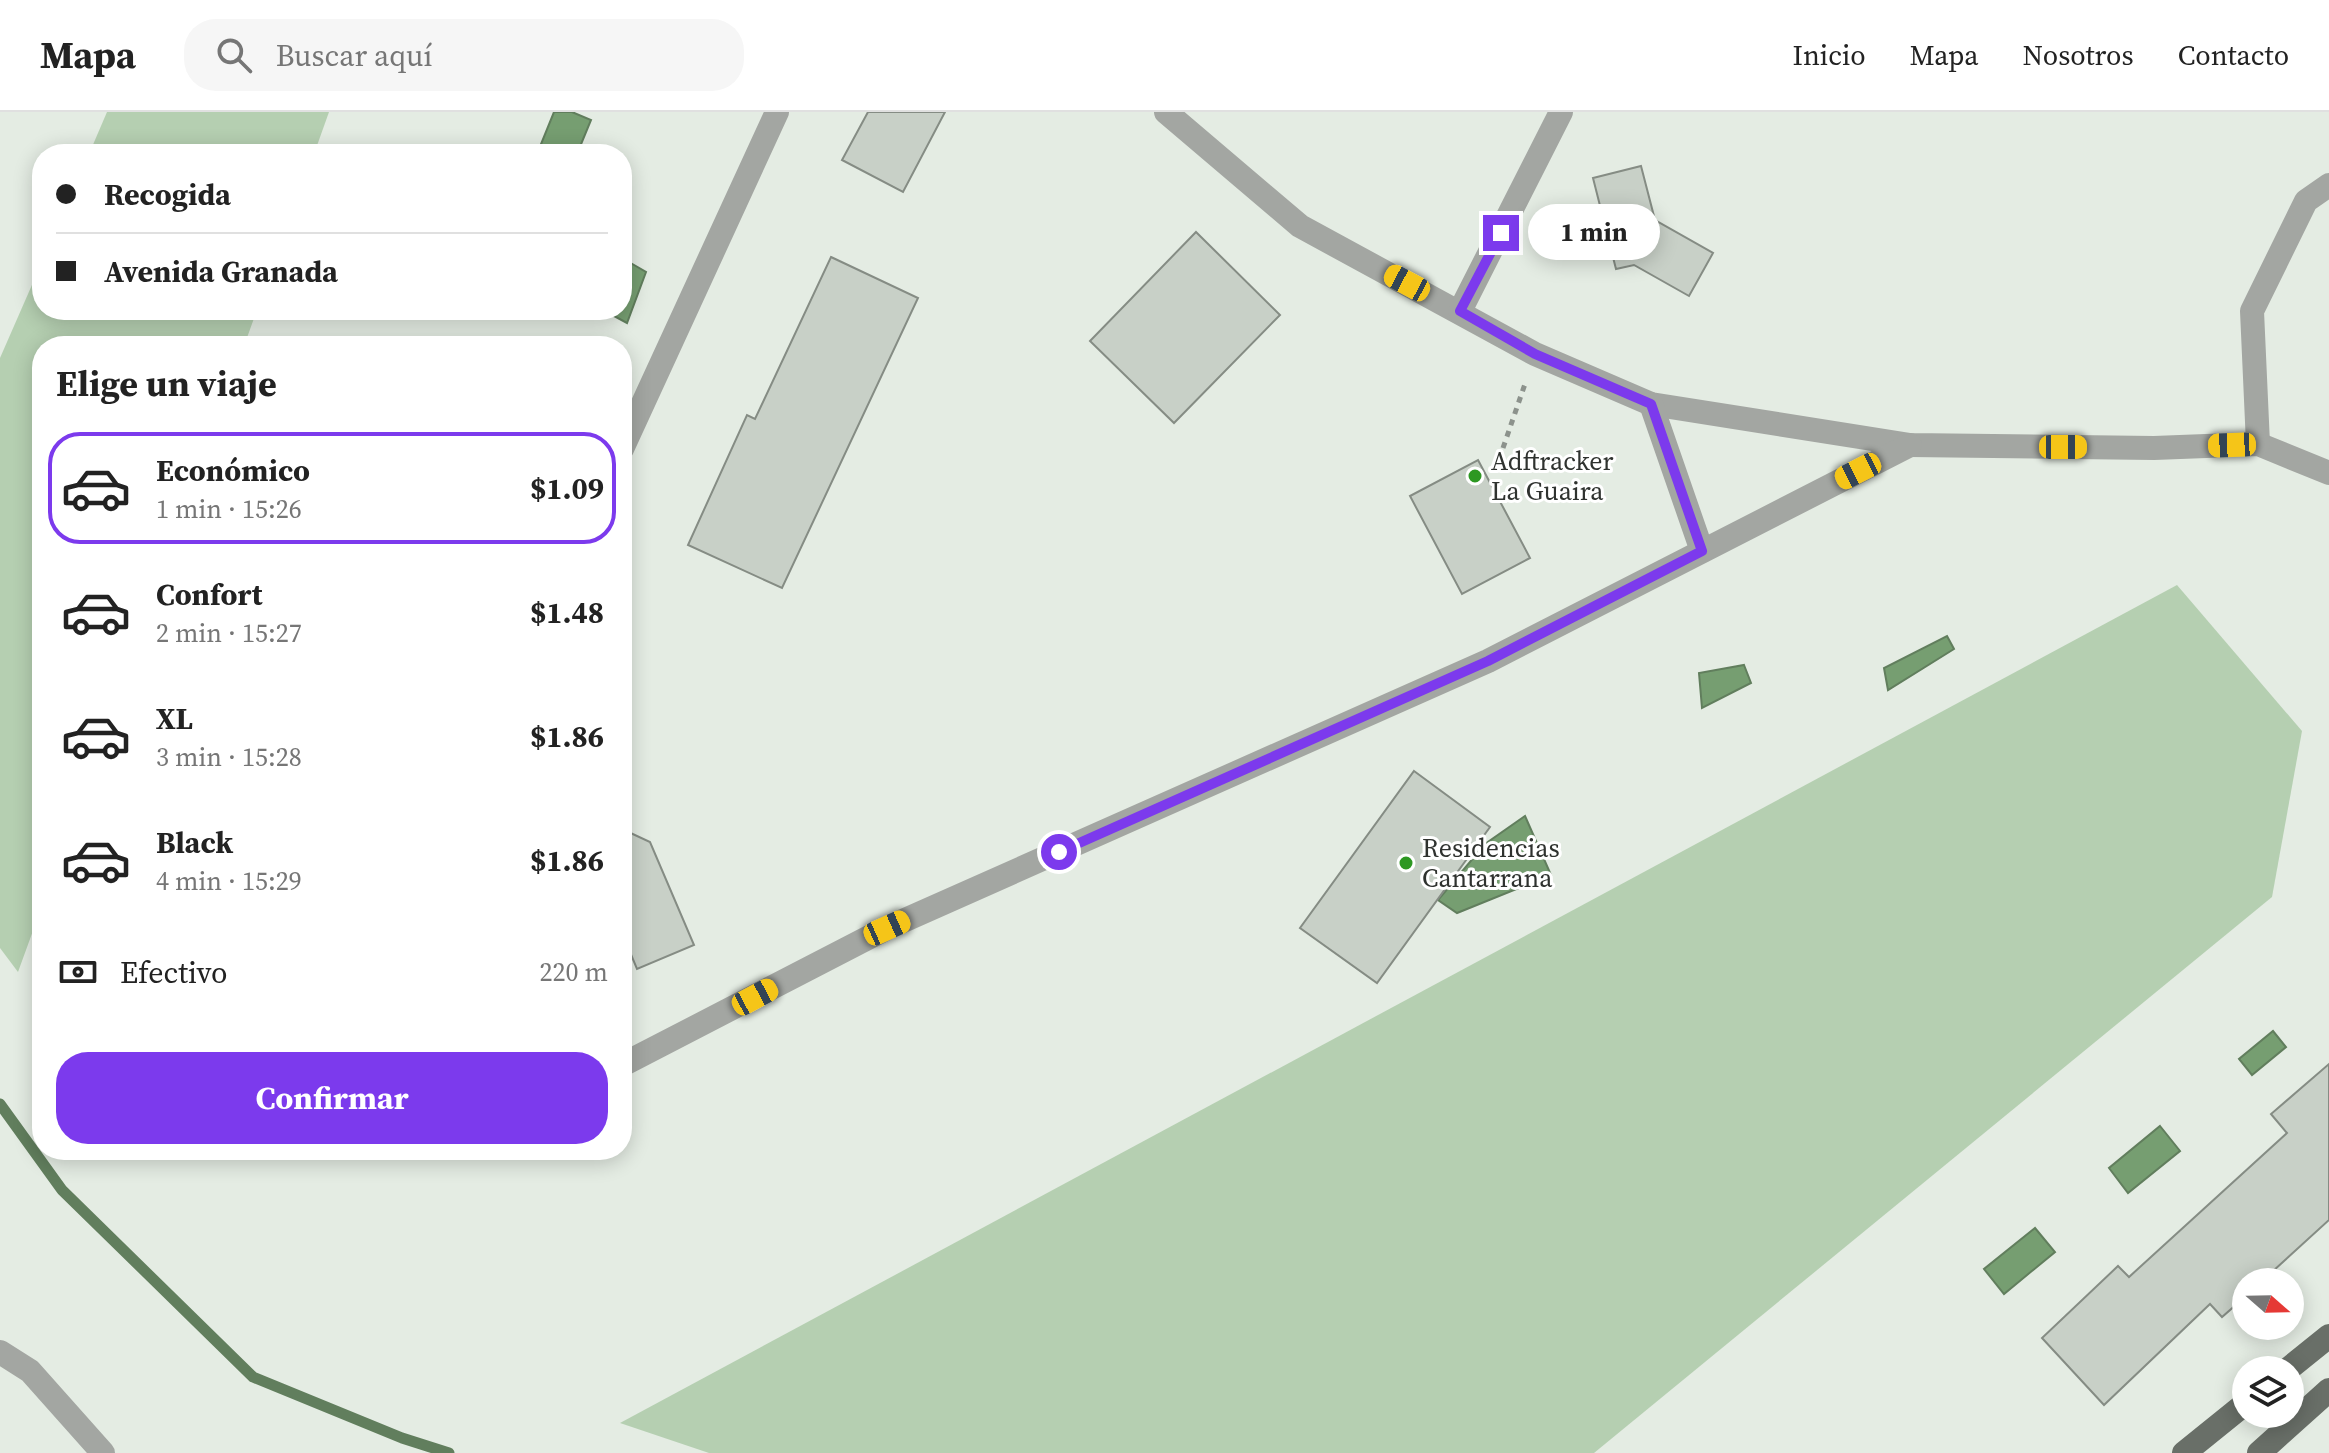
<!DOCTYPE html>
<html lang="es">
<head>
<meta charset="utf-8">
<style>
	:root { --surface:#fff; --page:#f6f6f6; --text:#222; --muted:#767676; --line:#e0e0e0; --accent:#7c3aed }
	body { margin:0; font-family:"Source Serif 4",serif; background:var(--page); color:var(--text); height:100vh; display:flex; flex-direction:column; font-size:30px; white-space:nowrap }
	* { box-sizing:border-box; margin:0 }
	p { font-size:26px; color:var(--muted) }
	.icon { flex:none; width:44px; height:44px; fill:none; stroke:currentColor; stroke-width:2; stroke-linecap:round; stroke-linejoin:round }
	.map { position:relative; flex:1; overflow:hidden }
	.panel { position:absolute; left:32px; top:224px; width:600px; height:824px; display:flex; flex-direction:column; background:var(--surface); border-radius:32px; box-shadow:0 4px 20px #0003 }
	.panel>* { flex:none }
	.top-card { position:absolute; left:32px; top:32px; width:600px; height:176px; border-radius:32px; box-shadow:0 4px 20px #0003; display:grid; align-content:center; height:176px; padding:0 24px; background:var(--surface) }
	.needle { width:52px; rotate:110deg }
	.buttons { position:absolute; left:2232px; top:1156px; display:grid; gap:16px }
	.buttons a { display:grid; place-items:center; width:72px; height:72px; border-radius:50%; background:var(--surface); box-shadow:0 4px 20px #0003; font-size:40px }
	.end { position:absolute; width:36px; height:36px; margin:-18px; border:10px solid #7c3aed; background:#fff; box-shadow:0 0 0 4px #fff }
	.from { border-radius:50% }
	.bubble { position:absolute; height:56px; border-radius:28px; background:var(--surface); box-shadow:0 4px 20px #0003; font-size:26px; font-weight:700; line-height:56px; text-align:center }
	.car { position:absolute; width:24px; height:48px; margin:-24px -12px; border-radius:10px; box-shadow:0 0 6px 2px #0007; background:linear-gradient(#f5c518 24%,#345 0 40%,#f5c518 0 76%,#345 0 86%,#f5c518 0) }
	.top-card b { display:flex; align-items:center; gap:28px; height:76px; font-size:30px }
	.top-card b+b { border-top:2px solid var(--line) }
	.top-card i { width:20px; height:20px; background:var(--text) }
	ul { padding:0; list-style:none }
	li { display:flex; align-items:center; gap:24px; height:112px; margin:0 16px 12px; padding:0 8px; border:4px solid transparent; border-radius:32px }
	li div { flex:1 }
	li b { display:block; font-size:30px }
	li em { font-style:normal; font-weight:700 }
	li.selected { border-color:var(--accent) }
	li>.icon { width:72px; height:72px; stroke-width:1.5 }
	h2 { padding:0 24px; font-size:36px; line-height:96px }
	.pay { display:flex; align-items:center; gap:20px; height:88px; padding:0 24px; font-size:30px }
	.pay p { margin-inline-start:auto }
	.action { display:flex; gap:16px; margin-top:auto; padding:16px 24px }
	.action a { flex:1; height:92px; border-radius:32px; background:var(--accent); color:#fff; font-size:32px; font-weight:700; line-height:92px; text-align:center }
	header { display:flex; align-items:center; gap:48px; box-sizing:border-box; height:112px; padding:0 40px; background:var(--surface); border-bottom:2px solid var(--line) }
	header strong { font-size:38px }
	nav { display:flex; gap:44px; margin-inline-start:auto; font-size:28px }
	.search { width:560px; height:72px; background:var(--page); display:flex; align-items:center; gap:20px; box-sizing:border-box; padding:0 28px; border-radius:32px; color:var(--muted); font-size:30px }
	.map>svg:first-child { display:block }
</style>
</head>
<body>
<header>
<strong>Mapa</strong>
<div class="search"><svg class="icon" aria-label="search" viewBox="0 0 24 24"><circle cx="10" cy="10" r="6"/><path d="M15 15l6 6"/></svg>Buscar aquí</div>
<nav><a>Inicio</a><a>Mapa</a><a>Nosotros</a><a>Contacto</a></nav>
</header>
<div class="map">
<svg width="2329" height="1341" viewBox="0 0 2329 1341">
	<rect width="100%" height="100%" fill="#e4ece3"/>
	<!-- green -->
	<g fill="#b5cfb1">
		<path d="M107 0H329L314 42H89Z"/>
		<path d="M42 150V198H257L244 234H42V794L18 860 0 836V246Z"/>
		<path d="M2177 473 2302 619 2272 785 1594 1341H709L620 1311Z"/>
	</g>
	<!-- water -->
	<g fill="#769e71" stroke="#617e5d" stroke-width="2">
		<path d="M554 0H572L591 8 577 42H537Z"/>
		<path d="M622 146 646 160 627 211 603 198H622Z"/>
		<path d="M1947 524 1954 537 1888 578 1884 556Z"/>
		<path d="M1744 553 1751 571 1702 596 1699 561Z"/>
		<path d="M1525 704 1551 763 1457 801 1438 788 1485 732Z"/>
		<path d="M2273 919 2286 935 2252 963 2239 947Z"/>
		<path d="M2160 1014 2180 1039 2128 1081 2109 1056Z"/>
		<path d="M2035 1116 2055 1140 2004 1182 1984 1157Z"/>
	</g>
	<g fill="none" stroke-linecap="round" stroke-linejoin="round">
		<!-- stream -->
		<path stroke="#617e5d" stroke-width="11" d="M0 992 62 1078 253 1265 402 1326 449 1341"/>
	</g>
	<!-- building -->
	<g fill="#c8d0c7" stroke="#858c84" stroke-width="2">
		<path d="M868 0H945L903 80 842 48Z"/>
		<path d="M1641 54 1655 108 1713 141 1689 184 1634 153 1616 157 1593 66Z"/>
		<path d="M1196 120 1280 203 1174 311 1090 229Z"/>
		<path d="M831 145 918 186 782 476 688 433 747 303 755 307Z"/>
		<path d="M1478 348 1530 446 1462 482 1410 384Z"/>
		<path d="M1414 659 1490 715 1377 871 1300 816Z"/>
		<path d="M622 717 650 730 694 833 637 857 622 821Z"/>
		<path d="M2329 952V1108L2261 1170H2246V1184L2222 1205 2210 1192 2104 1293 2042 1226 2118 1154 2129 1165 2287 1021 2271 1002Z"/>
	</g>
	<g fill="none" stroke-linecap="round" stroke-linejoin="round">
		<!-- path -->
		<path stroke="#8c928c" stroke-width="5" stroke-dasharray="6 6" stroke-linecap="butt" d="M1503 336 1526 269"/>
		<!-- minor -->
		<g stroke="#a3a6a2" stroke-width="24">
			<path d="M1166 0 1300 114 1535 242 1651 292 1910 333 2154 336 2258 332 2329 361"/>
			<path d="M1460 199 1561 0"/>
			<path d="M1651 292 1702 439"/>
			<path d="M2258 332 2252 199 2306 89 2329 73"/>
			<path d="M622 337 777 0"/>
			<path d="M622 953 887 816 1488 549 1910 333"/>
			<path d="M0 1240 30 1259 103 1341"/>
		</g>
		<!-- major -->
		<g stroke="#696f68" stroke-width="24">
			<path d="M2287 1258 2329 1224"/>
			<path d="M2184 1341 2246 1291"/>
			<path d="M2259 1341 2329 1278"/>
		</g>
	</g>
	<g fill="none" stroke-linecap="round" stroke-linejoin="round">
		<!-- route -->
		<path stroke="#7c3aed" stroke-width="10" d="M1059 740 1488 549 1702 439 1651 292 1535 242 1460 199 1501 121"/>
	</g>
	<!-- markers -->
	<g fill="#2d9822" stroke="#fff" stroke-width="3">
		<circle cx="1475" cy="364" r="8"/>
		<circle cx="1406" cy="751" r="8"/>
	</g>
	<g text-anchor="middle" stroke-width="6" stroke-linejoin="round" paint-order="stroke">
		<!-- poi labels -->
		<g font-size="26" fill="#2f322f" stroke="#fff" text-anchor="start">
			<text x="1491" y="358">Adftracker<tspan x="1491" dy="30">La Guaira</tspan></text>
			<text x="1422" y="745">Residencias<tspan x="1422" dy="30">Cantarrana</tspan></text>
		</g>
	</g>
</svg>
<div class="buttons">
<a><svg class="needle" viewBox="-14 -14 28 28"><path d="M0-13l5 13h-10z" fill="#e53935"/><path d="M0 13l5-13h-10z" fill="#767676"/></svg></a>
<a><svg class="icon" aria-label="layers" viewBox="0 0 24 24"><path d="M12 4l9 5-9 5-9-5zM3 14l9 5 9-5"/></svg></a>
</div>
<i class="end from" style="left:1059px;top:740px"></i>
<i class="end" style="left:1501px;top:121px"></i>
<div class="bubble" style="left:1528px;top:92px;width:132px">1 min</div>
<i class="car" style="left:1407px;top:171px;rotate:298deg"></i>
<i class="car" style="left:2232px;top:333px;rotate:268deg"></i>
<i class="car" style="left:2063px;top:335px;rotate:90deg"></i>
<i class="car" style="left:1858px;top:359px;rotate:243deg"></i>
<i class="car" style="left:887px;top:816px;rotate:66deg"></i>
<i class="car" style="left:755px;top:885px;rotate:62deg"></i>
<div class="top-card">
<b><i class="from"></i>Recogida</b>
<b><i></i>Avenida Granada</b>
</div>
<section class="panel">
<h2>Elige un viaje</h2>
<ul>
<li class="selected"><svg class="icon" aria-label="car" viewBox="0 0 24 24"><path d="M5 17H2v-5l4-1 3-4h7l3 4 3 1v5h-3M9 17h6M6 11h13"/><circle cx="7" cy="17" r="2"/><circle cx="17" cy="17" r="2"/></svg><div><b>Económico</b><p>1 min · 15:26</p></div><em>$1.09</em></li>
<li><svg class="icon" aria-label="car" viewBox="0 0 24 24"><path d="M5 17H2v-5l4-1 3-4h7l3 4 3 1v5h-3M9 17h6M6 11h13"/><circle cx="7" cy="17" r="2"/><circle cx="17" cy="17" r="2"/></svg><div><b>Confort</b><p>2 min · 15:27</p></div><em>$1.48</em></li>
<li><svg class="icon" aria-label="car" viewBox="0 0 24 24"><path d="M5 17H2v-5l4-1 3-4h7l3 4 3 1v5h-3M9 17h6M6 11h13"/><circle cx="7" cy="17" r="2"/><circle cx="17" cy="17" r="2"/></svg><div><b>XL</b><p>3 min · 15:28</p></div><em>$1.86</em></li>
<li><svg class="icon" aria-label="car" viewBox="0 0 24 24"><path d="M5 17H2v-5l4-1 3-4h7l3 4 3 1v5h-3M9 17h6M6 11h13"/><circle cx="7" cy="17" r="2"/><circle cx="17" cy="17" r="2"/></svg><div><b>Black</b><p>4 min · 15:29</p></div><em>$1.86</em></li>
</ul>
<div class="pay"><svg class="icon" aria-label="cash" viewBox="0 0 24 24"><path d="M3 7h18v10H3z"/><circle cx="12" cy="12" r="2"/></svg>Efectivo<p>220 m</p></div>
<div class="action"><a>Confirmar</a></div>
</section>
</div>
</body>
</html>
